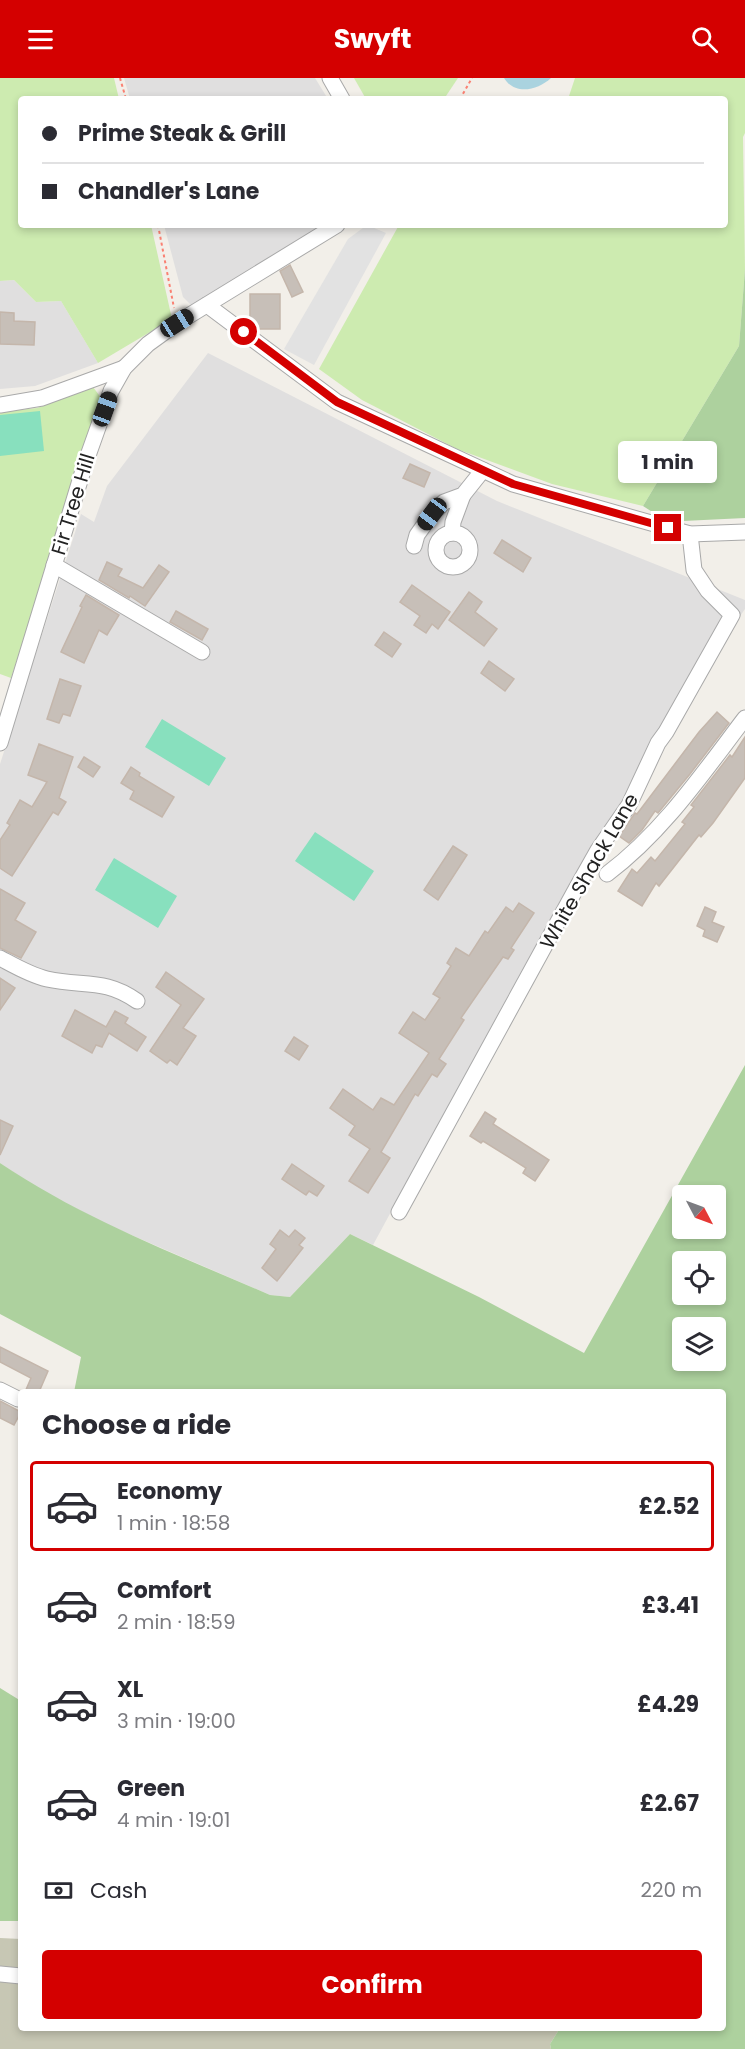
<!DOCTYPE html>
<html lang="en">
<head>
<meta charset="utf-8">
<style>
	:root { --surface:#fff; --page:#f2f2f3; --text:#2b2b33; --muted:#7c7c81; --line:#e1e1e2; --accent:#d40000 }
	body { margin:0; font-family:Poppins,sans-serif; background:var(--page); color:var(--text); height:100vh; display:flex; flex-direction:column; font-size:22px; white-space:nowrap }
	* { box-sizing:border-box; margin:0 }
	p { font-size:20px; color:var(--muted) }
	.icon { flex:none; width:33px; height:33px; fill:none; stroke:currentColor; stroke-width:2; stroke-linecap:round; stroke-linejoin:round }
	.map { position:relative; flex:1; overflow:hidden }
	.side { position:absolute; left:18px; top:1311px; width:708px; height:642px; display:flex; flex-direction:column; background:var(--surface); border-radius:6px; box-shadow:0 3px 9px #0003 }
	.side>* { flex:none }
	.top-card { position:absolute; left:18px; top:18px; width:710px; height:132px; border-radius:6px; box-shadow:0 3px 9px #0003; display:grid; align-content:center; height:132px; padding:0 24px; background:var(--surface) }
	.needle { width:39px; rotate:131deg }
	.fabs { position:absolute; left:672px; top:1107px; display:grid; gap:12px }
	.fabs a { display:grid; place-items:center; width:54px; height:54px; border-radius:6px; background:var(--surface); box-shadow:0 3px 9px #0003; font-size:30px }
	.end { position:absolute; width:27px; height:27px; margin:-14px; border:8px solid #d40000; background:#fff; box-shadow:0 0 0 3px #fff }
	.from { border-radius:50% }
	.bubble { position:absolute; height:42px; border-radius:6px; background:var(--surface); box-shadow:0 3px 9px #0003; font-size:20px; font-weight:700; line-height:42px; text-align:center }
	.car { position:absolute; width:18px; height:36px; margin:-18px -9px; border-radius:8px; box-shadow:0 0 4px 2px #0007; background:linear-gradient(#222 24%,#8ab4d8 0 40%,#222 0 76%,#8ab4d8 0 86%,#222 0) }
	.top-card b { display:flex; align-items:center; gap:21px; height:57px; font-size:22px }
	.top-card b+b { border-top:2px solid var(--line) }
	.top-card i { width:15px; height:15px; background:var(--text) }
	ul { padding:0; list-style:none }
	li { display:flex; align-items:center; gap:18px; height:90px; margin:0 12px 9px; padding:0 12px; border:3px solid transparent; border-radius:6px }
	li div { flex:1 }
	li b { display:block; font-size:22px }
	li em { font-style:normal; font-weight:700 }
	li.selected { border-color:var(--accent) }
	li>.icon { width:54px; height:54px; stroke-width:1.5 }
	h2 { padding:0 24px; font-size:27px; line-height:72px }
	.pay { display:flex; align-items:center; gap:15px; height:66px; padding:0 24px; font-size:22px }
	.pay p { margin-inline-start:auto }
	.button { display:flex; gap:12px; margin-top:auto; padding:12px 24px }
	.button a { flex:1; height:69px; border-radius:6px; background:var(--accent); color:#fff; font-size:24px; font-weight:700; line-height:69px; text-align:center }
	header { display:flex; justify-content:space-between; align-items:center; height:78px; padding:0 24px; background:var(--accent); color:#fff; font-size:27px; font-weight:700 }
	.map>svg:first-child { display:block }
</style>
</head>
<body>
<header><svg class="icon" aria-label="menu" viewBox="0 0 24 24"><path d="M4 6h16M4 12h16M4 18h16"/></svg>Swyft<svg class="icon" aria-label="search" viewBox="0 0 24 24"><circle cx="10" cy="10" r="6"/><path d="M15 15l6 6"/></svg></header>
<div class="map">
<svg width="745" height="1971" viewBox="0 0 745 1971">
	<rect width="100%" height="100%" fill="#f2efe9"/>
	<!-- residential -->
	<g fill="#e0dfdf">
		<path d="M124 0H315L328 21H130Z"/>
		<path d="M164 147H323L194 230 183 219Z"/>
		<path d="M14 202 36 224 61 223 98 285 35 308 0 311V203Z"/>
		<path d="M208 275 497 423 745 522V531L647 671 635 704 509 916 373 1167 350 1156 290 1219 270 1217 106 1146 35 1109 0 1085V686L81 436 94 444 107 408Z"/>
	</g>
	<!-- construction -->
	<path fill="#c7c7b4" d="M0 1860 21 1861V1950H560L550 1966 551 1971H0Z"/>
	<!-- grass -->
	<g fill="#cdebb0">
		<path d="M0 0H114L119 21H21V147H151L172 241 98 285 61 223 36 224 14 202 0 203Z"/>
		<path d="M354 0H458L444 21H366Z"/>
		<path d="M575 0H745V55L743 59 745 191 739 268 643 428 552 406 457 371 362 322 319 291 399 147H724V21H568Z"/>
		<path d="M93 309 102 321 11 600 0 596V334L37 330Z"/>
	</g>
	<!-- forest -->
	<g fill="#add19e" fill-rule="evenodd">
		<path d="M745 191V440L683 443 671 446 643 428 739 268Z"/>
		<path d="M745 987V1971H551L550 1966 560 1950H723V1314H74L81 1279 0 1236V1085C83 1141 178 1177 270 1217L290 1219 350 1156 479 1219 584 1275ZM682 1118H716V1150H682ZM682 1184H716V1216H682ZM682 1250H716V1282H682Z"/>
		<path d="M0 1610 21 1623V1843H0Z"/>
	</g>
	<!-- pitch -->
	<g fill="#88e0be">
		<path d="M40 333 44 373 0 378V337Z"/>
		<path d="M162 641 226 680 209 708 145 669Z"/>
		<path d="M315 754 374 793 354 823 295 783Z"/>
		<path d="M114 780 177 818 158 850 95 812Z"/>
	</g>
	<!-- parking -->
	<path fill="#e2e2e2" d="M367 147 386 155 314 287 284 271 348 161Z"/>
	<!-- water -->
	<path fill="#aad3df" d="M504 0H551C538 12 515 18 504 0Z"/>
	<!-- building -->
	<g fill="#c7bfb8" stroke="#c4b6ab" stroke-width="1.5">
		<path d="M290 187 303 214 292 219 280 193Z"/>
		<path d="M250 216H280V251H255L250 247Z"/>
		<path d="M0 234 14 235V243L35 244 34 267 0 266Z"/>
		<path d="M410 386 430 395 424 409 403 400Z"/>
		<path d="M502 462 531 480 523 494 494 475Z"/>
		<path d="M107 484 122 491 118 498 143 510 159 487 169 494 145 528 130 518 129 520 99 502Z"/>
		<path d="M412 507 450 534 438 551 432 546 426 555 414 547 420 538 400 524Z"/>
		<path d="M469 514 482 524 475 534 497 551 484 568 449 542Z"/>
		<path d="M86 517 119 537 107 557 99 552 84 585 61 574 82 529 80 528Z"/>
		<path d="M176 533 208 551 202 562 170 544Z"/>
		<path d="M384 554 401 566 392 579 375 567Z"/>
		<path d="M489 583 514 601 505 613 481 595Z"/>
		<path d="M60 601 81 608 70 638 63 636 59 645 47 641Z"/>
		<path d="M717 634 729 645 690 696 658 735 655 733 642 752 629 765 619 758 635 735 637 736 699 654Z"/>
		<path d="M745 659V700L713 745 701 759 699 757 659 808 656 805 642 828 618 813 632 791 637 795 651 779 655 783 685 746 682 744 694 729 691 727 730 677 732 679Z"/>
		<path d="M39 666 73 679 59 720 66 724 58 737 53 734 12 798 0 790V762L10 747 7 745 20 722 32 729 47 704 28 697Z"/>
		<path d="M84 679 100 689 93 699 78 689Z"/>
		<path d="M131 689 140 695 139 698 174 719 162 739 130 721 134 713 121 705Z"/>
		<path d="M453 768 467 777 438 822 424 812Z"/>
		<path d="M0 811 25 825 15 842 36 854 21 880 0 870Z"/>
		<path d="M519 825 534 835 511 870 514 872 508 881 503 879 461 940 464 942 439 981 446 986 437 999 432 996 418 1018 415 1016 381 1074 390 1080 368 1115 349 1103 370 1071 349 1057 355 1048 330 1030 343 1011 373 1032 381 1020 394 1027 429 975 399 955 413 934 425 942 440 920 433 916 451 888 447 885 456 870 469 878 485 853 488 855 506 829 513 834Z"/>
		<path d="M705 829 716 834 712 844 724 849 717 864 703 858 705 852 697 848Z"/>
		<path d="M166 894 204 921 183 950 196 958 177 987 170 982 167 985 150 973 181 927 156 909Z"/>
		<path d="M0 900 15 910 0 932Z"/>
		<path d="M75 932 106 949 115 933 128 940 125 945 146 959 137 973 109 955 102 969 96 967 92 975 62 958Z"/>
		<path d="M294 959 308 968 299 982 285 973Z"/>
		<path d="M485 1034 496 1041 493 1046 549 1082 535 1103 523 1095 526 1090 483 1063 481 1065 470 1058Z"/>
		<path d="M0 1042 13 1048 0 1077Z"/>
		<path d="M292 1086 324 1108 317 1118 309 1113 306 1117 282 1101Z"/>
		<path d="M280 1152 289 1159 295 1152 305 1160 299 1167 303 1170 277 1203 262 1190 276 1171 270 1166Z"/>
		<path d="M0 1269 48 1293 39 1314H25L31 1300 0 1284Z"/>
		<path d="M0 1323 21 1334 14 1347 0 1340Z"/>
	</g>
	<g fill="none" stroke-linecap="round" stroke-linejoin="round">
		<defs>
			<g id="minor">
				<path d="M330 0 342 21"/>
				<path d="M207 227 337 324 513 406 690 456 745 454"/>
				<path d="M0 327 42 320 124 290"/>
				<circle cx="453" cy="472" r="17"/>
				<path d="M452 455 453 444 463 417"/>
				<path d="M414 468 417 457 432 436 444 424 463 417 483 392"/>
				<path d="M54 487 202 574"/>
				<path d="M0 665 85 386 111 313 124 290 148 266 177 245 337 147"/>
				<path d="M607 796C663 754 703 695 745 640"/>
				<path d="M0 880C15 888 30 897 47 901 83 909 105 900 137 923"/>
				<path d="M399 1134 577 809 598 772 629 727 658 665 666 654 732 537 708 513 694 492 690 456"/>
				<path d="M0 1312 18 1321"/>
				<path d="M0 1896 21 1898"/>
			</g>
		</defs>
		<!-- minor casing -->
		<use href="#minor" stroke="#a9a9a9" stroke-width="17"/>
		<!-- path -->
		<g stroke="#fa8072" stroke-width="2" stroke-dasharray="3 3" stroke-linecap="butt">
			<path d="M120 0 126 21"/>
			<path d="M460 21 472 0"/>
			<path d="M158 147 174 230"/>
		</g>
		<!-- minor -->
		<use href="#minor" stroke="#fff" stroke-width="15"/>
	</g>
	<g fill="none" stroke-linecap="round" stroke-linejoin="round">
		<!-- route -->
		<path stroke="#d40000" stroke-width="8" d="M244 254 337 324 513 406 668 450"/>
	</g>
	<g text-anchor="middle" stroke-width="5" stroke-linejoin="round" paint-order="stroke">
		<!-- street labels -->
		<g font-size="20" fill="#222" stroke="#fff">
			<text transform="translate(73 426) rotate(-73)" y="7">Fir Tree Hill</text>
			<text transform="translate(589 793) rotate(-60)" y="7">White Shack Lane</text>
		</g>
	</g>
</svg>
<div class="fabs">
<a><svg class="needle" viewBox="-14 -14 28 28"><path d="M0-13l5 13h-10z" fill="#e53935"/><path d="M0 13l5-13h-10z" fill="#7c7c81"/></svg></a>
<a><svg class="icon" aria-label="locate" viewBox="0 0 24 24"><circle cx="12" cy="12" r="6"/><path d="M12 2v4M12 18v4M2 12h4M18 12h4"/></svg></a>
<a><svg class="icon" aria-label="layers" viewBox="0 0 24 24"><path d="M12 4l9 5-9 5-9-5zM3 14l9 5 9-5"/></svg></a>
</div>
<i class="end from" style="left:244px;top:254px"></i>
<i class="end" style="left:668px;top:450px"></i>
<div class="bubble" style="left:618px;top:363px;width:99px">1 min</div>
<i class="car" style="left:177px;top:245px;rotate:58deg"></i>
<i class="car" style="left:105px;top:331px;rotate:20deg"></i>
<i class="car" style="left:432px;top:436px;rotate:217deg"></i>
<div class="top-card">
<b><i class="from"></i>Prime Steak &amp; Grill</b>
<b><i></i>Chandler's Lane</b>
</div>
<section class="side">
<h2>Choose a ride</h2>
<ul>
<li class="selected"><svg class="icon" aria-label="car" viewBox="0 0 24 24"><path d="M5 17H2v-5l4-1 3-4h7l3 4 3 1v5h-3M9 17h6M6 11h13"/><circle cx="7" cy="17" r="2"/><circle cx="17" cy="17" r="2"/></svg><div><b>Economy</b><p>1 min · 18:58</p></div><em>£2.52</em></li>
<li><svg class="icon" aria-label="car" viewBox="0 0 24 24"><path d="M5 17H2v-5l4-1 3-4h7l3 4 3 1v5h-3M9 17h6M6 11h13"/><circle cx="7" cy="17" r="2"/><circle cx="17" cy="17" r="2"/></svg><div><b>Comfort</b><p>2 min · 18:59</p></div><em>£3.41</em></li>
<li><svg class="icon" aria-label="car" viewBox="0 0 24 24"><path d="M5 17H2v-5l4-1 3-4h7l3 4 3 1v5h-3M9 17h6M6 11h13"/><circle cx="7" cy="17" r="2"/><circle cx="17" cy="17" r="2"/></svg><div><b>XL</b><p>3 min · 19:00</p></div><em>£4.29</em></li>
<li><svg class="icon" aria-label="car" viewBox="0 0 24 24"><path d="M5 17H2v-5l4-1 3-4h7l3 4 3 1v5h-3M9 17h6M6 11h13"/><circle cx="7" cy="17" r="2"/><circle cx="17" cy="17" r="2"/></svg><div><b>Green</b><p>4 min · 19:01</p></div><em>£2.67</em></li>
</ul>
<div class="pay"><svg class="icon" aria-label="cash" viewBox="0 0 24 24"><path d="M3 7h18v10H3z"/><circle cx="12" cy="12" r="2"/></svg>Cash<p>220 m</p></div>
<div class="button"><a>Confirm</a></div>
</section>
</div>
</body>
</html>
